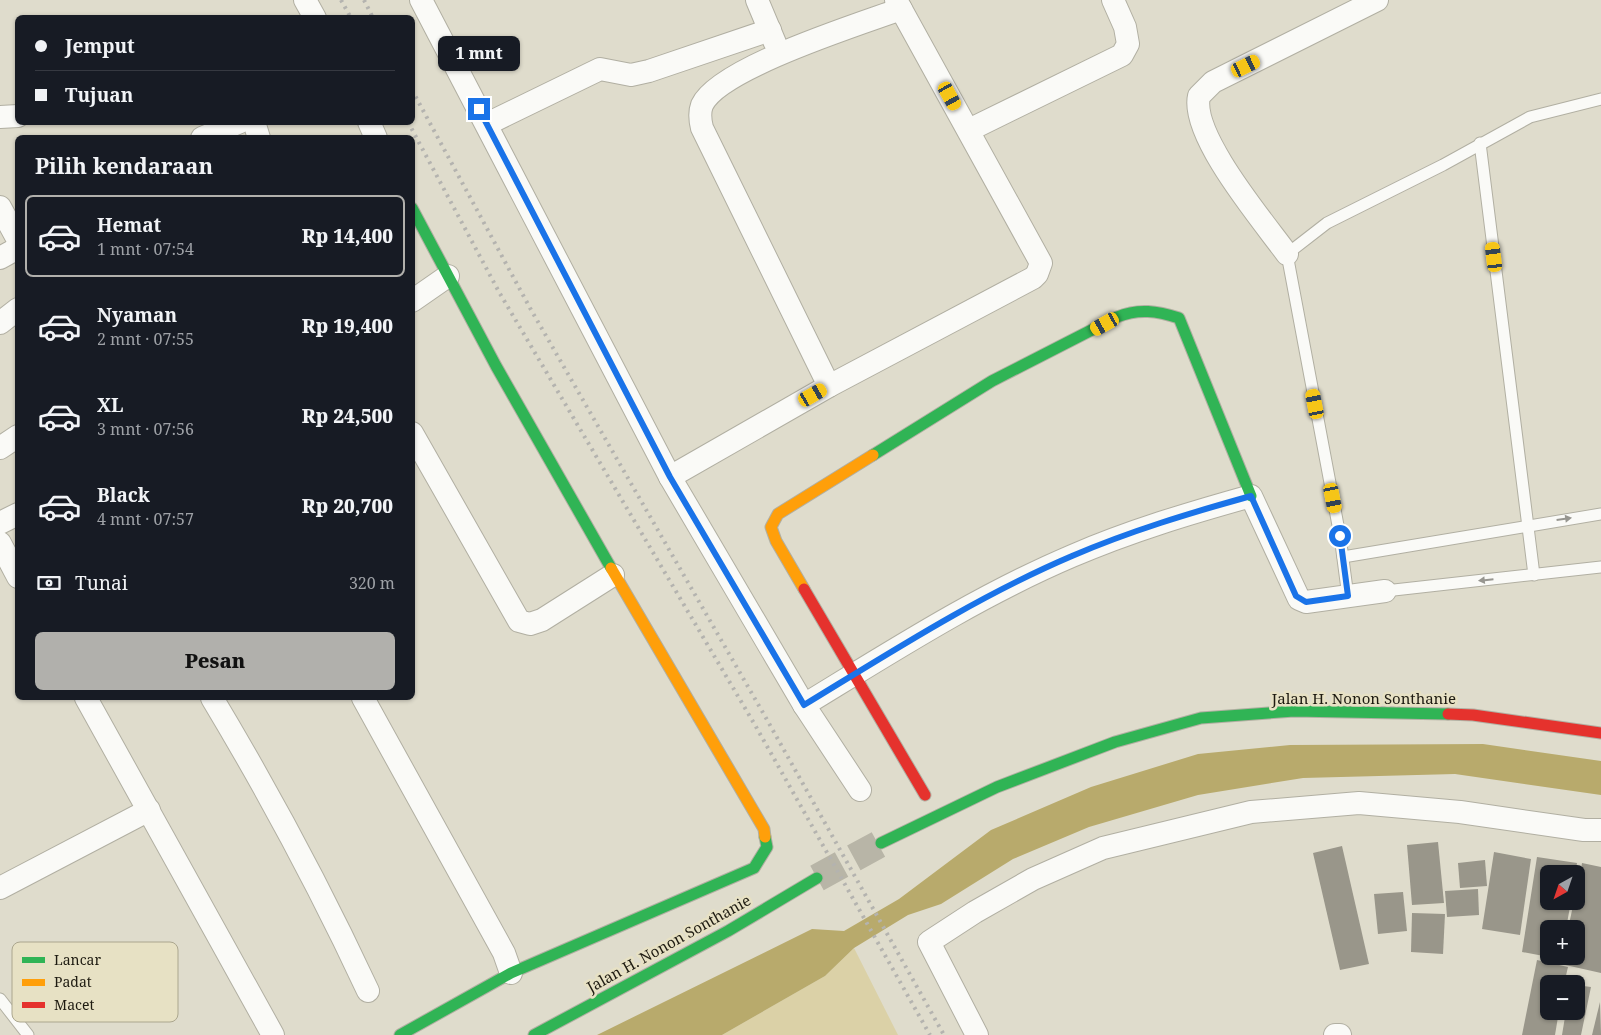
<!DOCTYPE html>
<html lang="id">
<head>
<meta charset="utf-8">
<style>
	:root { --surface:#171b24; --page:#242831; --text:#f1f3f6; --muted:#9ea1a6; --line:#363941; --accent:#b1b0ac }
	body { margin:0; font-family:"Noto Serif",serif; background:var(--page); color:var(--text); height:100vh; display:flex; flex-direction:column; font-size:19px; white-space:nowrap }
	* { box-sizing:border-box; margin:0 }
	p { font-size:16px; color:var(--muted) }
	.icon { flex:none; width:28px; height:28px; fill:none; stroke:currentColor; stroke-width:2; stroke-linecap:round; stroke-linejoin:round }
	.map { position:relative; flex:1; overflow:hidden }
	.sheet { position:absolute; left:15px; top:135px; width:400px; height:565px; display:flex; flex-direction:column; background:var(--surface); border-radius:8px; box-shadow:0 1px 4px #0004 }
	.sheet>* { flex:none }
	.banner { position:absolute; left:15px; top:15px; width:400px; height:110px; border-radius:8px; box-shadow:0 1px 4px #0004; display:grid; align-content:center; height:110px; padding:0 20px; background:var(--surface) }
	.needle { width:32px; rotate:220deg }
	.buttons { position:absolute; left:1540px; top:865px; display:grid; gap:10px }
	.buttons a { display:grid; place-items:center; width:45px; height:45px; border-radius:8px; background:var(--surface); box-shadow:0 1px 4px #0004; font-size:25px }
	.end { position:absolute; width:22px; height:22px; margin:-11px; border:6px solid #1a73e8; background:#fff; box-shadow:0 0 0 2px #fff }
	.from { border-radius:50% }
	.bubble { position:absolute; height:35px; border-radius:8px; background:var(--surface); box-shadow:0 1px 4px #0004; font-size:16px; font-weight:800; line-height:35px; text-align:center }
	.car { position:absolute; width:15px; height:30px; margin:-15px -8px; border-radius:6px; box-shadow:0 0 4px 1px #0007; background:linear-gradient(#f5c518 24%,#345 0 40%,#f5c518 0 76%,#345 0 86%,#f5c518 0) }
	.banner b { display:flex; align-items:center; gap:18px; height:48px; font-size:19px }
	.banner b+b { border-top:1px solid var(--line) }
	.banner i { width:12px; height:12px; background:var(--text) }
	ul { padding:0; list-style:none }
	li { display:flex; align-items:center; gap:15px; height:82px; margin:0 10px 8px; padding:0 10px; border:2px solid transparent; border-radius:8px }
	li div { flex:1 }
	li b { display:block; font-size:19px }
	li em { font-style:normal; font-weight:800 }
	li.on { border-color:var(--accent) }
	li>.icon { width:45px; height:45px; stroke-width:1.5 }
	h2 { padding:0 20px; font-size:22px; line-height:60px }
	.pay { display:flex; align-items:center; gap:12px; height:55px; padding:0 20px; font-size:19px }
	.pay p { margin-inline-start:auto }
	.button { display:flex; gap:10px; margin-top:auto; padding:10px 20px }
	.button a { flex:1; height:58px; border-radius:8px; background:var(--accent); color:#111; font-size:20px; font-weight:800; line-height:58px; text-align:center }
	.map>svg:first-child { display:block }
</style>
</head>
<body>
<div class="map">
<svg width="1601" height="1035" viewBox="0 0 1601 1035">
	<rect width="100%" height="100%" fill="#dfdccc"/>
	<!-- green -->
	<path fill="#dbd1a7" d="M854 948 898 1035H722L825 976Z"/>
	<!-- water -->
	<path fill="#b8aa6c" d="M1483 744 1601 761V795L1455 774 1303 778 1198 795 1089 827 1013 859 941 904 908 915 854 948 825 976 722 1035H597L812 929 844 931 899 899 991 830 1091 787 1198 754 1290 745Z"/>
	<!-- building -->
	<g fill="#99968a">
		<path d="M1438 842 1444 903 1412 905 1407 845Z"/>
		<path d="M1342 846 1369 964 1340 970 1313 853Z"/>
		<path d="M1494 852 1531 859 1520 935 1482 929Z"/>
		<path d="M1537 857 1577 863 1575 874H1549V901H1571L1566 929H1549V957L1522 952Z"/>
		<path d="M1485 860 1487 886 1460 888 1458 863Z"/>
		<path d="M1582 863 1601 867V973L1561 964 1563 956H1576V929H1568L1574 901H1576Z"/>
		<path d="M1478 889 1479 915 1447 917 1445 891Z"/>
		<path d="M1403 892 1407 931 1378 934 1374 894Z"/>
		<path d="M1412 913 1445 914 1443 954 1411 952Z"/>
		<path d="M1537 960 1568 967 1564 984H1549V1011H1559L1555 1035H1522Z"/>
		<path d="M1576 985 1591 987 1581 1035H1562L1566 1011H1576Z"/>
		<path d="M1600 1002 1601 1035H1592Z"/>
	</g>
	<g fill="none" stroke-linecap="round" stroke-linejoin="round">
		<!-- secondary-tunnel -->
		<path stroke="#b8b5a7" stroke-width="28" stroke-dasharray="28 14" stroke-linecap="butt" d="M817 878 881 843"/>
		<defs>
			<g id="lane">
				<path d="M1480 143 1534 575"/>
				<path d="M1343 557 1601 514"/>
				<path d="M1385 591 1601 567"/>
				<path d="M1348 597 1340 536 1287 254 1327 223 1443 165 1530 117 1601 99"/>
				<path d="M0 999 28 1035"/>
			</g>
			<g id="street">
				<path d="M305 0 315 18"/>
				<path d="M421 0 670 477 804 705 860 790"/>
				<path d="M757 0 775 43"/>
				<path d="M0 117 18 116"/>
				<path d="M254 122 259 138"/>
				<path d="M369 122 376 138"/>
				<path d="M487 124 600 69 631 75 649 71 770 30"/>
				<path d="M969 130 1122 55 1128 44 1125 27 1113 0"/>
				<path d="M202 138 240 122"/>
				<path d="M0 207 18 240"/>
				<path d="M1287 254C1263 221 1190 135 1199 96L1213 82 1377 0"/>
				<path d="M0 258 18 248"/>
				<path d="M412 301 448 276"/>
				<path d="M0 323 18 309"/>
				<path d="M829 386 702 128C700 120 699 113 702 105 719 68 860 24 901 9"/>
				<path d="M412 433 519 621 530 624 542 620 613 575"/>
				<path d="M0 448 18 436"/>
				<path d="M670 477 829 386 1033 278 1037 274 1041 263 896 0"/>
				<path d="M0 523 18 514"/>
				<path d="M0 543 18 577"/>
				<path d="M86 698 273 1035"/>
				<path d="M212 698C269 793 321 890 368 991"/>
				<path d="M363 698 504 953 511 973"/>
				<path d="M804 705C891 652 978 596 1072 556 1130 531 1190 513 1251 496L1299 599 1306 602 1385 591"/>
				<path d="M0 888 149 810"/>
				<path d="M977 1035 929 942 975 912 1033 879 1103 848 1251 812 1359 803 1460 812 1584 830H1601"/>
				<path d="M1335 1035H1340"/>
			</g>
			<g id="fast">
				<path d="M412 208 496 366 611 568"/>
				<path d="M873 455 992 381 1117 317C1139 308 1157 311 1179 318L1251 496"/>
				<path d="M881 843 997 787 1115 742 1201 718 1294 711 1448 714"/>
				<path d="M400 1035 511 973 754 868 767 847 765 837"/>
				<path d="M534 1035 728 931 817 878"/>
			</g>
			<g id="slow">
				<path d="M611 568 764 829 765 837"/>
				<path d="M804 589 776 541 771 527 778 514 873 455"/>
			</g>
			<g id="jam">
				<path d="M804 589 925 795"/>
				<path d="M1448 714 1473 715 1601 733"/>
			</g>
		</defs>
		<!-- lane casing -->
		<use href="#lane" stroke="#b1afa2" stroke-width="13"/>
		<!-- street casing -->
		<use href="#street" stroke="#b1afa2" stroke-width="24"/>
		<!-- fast casing -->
		<use href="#fast" stroke="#b1afa2" stroke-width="13"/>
		<!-- slow casing -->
		<use href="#slow" stroke="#b1afa2" stroke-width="13"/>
		<!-- jam casing -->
		<use href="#jam" stroke="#b1afa2" stroke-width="13"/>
		<!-- lane -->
		<use href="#lane" stroke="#fafaf7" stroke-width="11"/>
		<!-- street -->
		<use href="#street" stroke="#fafaf7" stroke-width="22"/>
		<!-- fast -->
		<use href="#fast" stroke="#30b455" stroke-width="11"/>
		<!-- slow -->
		<use href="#slow" stroke="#ff9f0a" stroke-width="11"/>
		<!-- jam -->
		<use href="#jam" stroke="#e5322d" stroke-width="11"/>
		<!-- rail -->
		<g stroke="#b4b3af" stroke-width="4" stroke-dasharray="2.5 5" stroke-linecap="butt">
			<path d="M341 0 351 18"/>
			<path d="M364 0 373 18"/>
			<path d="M412 90 530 308 766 718 944 1035"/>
			<path d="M408 122 499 292 755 725 930 1035"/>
		</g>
	</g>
	<!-- one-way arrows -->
	<defs><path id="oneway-solid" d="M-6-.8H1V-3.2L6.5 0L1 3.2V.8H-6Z" transform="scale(1.25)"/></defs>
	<g fill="#979690">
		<use href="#oneway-solid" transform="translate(1564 519) rotate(-8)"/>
		<use href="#oneway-solid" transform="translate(1486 580) rotate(174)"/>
	</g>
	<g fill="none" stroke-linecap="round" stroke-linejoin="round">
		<!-- route -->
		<path stroke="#1a73e8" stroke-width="6" d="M479 109 670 477 804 705C891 652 978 596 1072 556 1130 531 1190 513 1251 496L1296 596 1306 602 1348 596 1340 536"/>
	</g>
	<g text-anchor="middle" stroke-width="5" stroke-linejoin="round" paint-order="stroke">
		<!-- street labels -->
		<g font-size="15" fill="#1e1b11" stroke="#e7e1c4">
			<text x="1364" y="704">Jalan H. Nonon Sonthanie</text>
			<text transform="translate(669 944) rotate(-29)" y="5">Jalan H. Nonon Sonthanie</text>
		</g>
	</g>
	<!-- legend -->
	<rect x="12" y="942" width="166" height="80" rx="8" fill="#e7e1c4" stroke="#aba68e" stroke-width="1"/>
	<rect x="22" y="957" width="23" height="6" fill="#30b455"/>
	<rect x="22" y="979" width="23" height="7" fill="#ff9f0a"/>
	<rect x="22" y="1002" width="23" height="6" fill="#e5322d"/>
	<g font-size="14" fill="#1e1b11">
		<text x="54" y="965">Lancar</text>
		<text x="54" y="987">Padat</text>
		<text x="54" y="1010">Macet</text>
	</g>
</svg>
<div class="buttons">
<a><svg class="needle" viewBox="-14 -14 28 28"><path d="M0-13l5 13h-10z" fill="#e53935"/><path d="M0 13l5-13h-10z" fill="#9ea1a6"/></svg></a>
<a>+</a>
<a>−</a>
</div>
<i class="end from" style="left:1340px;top:536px"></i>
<i class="end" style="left:479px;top:109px"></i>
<div class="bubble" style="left:438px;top:36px;width:82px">1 mnt</div>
<i class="car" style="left:1246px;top:66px;rotate:64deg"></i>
<i class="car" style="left:950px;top:96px;rotate:151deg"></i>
<i class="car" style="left:1494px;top:257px;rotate:353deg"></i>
<i class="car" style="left:1105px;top:324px;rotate:241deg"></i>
<i class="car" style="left:813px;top:395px;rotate:60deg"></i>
<i class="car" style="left:1315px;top:404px;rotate:349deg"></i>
<i class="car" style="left:1333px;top:498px;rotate:169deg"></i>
<div class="banner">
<b><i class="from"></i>Jemput</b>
<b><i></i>Tujuan</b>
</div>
<section class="sheet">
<h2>Pilih kendaraan</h2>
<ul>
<li class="on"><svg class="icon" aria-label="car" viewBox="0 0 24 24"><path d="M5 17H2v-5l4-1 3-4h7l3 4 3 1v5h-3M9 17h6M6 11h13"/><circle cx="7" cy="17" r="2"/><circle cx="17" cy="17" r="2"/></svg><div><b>Hemat</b><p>1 mnt · 07:54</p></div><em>Rp 14,400</em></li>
<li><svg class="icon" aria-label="car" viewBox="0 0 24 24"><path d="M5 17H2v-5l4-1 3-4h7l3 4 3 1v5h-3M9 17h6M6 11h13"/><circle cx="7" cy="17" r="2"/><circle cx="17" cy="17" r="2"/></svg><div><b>Nyaman</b><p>2 mnt · 07:55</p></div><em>Rp 19,400</em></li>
<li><svg class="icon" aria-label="car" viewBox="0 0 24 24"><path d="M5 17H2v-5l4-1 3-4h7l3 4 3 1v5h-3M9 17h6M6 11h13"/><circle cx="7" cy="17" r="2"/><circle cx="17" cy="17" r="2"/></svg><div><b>XL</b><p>3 mnt · 07:56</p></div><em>Rp 24,500</em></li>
<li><svg class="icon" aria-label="car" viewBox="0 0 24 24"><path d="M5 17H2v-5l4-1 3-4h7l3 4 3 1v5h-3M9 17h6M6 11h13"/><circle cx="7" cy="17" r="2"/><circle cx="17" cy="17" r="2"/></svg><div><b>Black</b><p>4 mnt · 07:57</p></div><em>Rp 20,700</em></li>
</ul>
<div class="pay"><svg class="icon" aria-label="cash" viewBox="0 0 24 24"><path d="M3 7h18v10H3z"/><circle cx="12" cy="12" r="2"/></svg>Tunai<p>320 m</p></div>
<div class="button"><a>Pesan</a></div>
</section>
</div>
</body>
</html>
